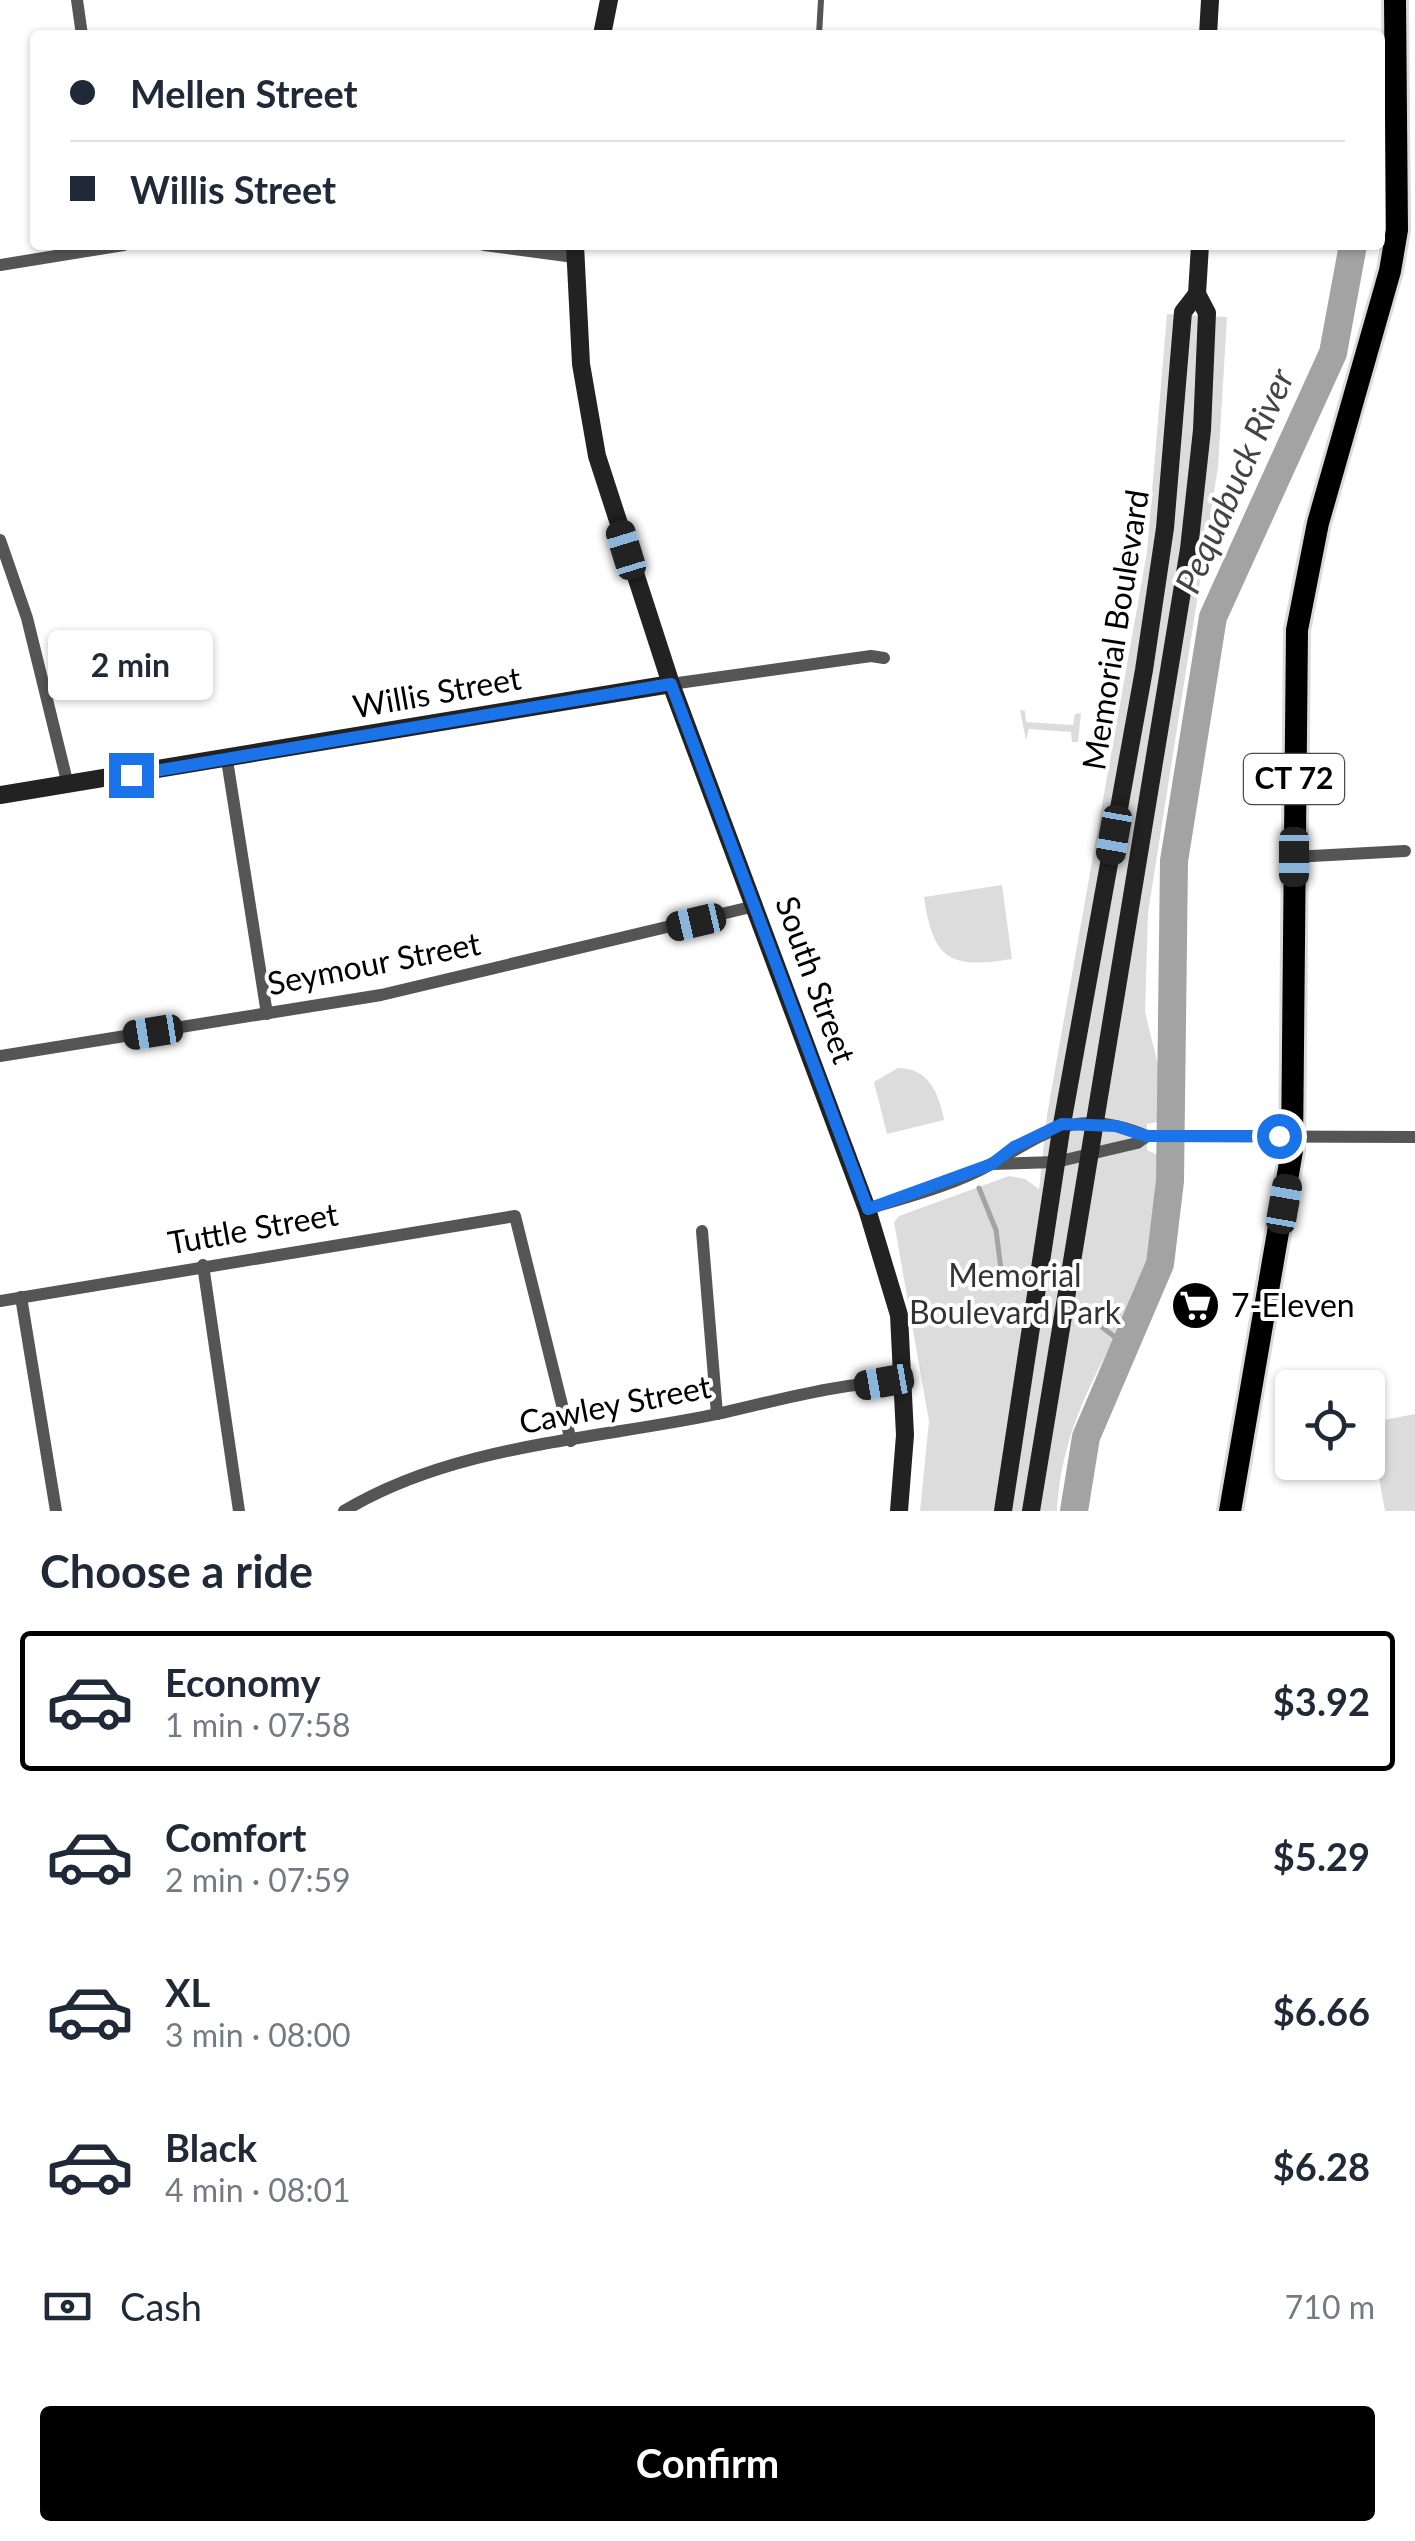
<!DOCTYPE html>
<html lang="en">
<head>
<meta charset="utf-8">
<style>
	:root { --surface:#fff; --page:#f6f6f7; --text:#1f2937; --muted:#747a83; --line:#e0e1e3; --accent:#000 }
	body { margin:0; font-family:Lato,sans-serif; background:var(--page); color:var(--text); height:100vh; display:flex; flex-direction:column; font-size:38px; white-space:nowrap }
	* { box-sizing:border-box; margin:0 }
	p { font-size:32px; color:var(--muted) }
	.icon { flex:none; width:55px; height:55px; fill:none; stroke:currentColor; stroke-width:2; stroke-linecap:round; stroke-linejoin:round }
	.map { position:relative; height:1511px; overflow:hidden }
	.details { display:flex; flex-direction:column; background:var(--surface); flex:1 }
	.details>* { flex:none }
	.hud { position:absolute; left:30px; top:30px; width:1355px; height:220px; border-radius:10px; box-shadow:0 2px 8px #0004; display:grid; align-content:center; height:220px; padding:0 40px; background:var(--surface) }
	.buttons { position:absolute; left:1275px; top:1370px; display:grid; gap:20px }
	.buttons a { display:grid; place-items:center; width:110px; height:110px; border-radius:10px; background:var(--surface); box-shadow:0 2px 8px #0004; font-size:50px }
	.end { position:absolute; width:45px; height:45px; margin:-22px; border:12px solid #1a73e8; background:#fff; box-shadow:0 0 0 5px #fff }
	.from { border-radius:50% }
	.bubble { position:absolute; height:70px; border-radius:10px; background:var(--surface); box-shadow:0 2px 8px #0004; font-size:32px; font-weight:700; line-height:70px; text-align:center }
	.car { position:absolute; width:30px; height:60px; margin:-30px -15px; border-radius:12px; box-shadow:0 0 8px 2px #0007; background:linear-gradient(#222 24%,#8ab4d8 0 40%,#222 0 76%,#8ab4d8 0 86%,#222 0) }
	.hud b { display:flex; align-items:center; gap:35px; height:95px; font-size:38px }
	.hud b+b { border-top:2px solid var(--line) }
	.hud i { width:25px; height:25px; background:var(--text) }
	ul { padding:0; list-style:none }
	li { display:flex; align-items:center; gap:30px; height:140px; margin:0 20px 15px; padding:0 20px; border:5px solid transparent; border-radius:10px }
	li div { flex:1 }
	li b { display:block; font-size:38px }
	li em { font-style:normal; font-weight:700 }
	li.active { border-color:var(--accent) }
	li>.icon { width:90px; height:90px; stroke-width:1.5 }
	h2 { padding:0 40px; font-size:45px; line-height:120px }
	.pay { display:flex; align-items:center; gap:25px; height:110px; padding:0 40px; font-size:38px }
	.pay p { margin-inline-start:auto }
	.cta { display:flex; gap:20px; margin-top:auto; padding:20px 40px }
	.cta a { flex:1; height:115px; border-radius:10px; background:var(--accent); color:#fff; font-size:40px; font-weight:700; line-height:115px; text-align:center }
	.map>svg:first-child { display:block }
</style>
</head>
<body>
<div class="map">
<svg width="1415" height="1511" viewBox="0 0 1415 1511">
	<rect width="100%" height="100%" fill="#fff"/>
	<!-- green -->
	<g fill="#dcdcdc">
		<path d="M1167 314 1227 317 1218 467 1148 913 1145 1012 1163 1085 1162 1121 1147 1124V1150L1160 1156C1158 1195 1158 1234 1144 1271 1111 1359 1063 1410 1057 1511H920L929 1421 894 1222 899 1216 1009 1176 1025 1179 1039 1189 1047 1115 1147 552Z"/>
		<path d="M1020 710 1025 711 1026 722 1073 725 1075 714 1081 713 1078 742H1072L1071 732 1029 729 1026 740Z"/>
		<path d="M1002 885 1012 959C951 969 933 961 924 897Z"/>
		<path d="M898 1068C929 1068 939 1094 944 1120L887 1134 874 1082Z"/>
		<path d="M1415 1414V1511H1385L1369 1423Z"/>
	</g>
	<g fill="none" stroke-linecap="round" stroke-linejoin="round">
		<!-- stream -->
		<g stroke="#a3a3a3" stroke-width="5">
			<path d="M979 1188 996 1230 1002 1277 1017 1289"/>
			<path d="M1088 1316 1125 1345"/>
		</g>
		<!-- river -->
		<path stroke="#a3a3a3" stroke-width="28" d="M1074 1511 1086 1437 1160 1264 1170 1181 1174 861 1213 617 1333 353 1353 245"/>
		<defs>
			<path id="trunk" d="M1230 1511 1292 1151 1297 630 1318 523 1390 271 1397 230 1395 0"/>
		</defs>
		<!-- trunk casing -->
		<use href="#trunk" stroke="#dbdbdb" stroke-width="28"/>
		<!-- service -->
		<path stroke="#555" stroke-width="6" d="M819 35 821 0"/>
		<!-- minor -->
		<g stroke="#555" stroke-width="12">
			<path d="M77 0 82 35"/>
			<path d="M484 245 574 257"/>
			<path d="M0 265 124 245"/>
			<path d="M0 540 27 618 68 785"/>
			<path d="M671 684 871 656 884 658"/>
			<path d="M227 760 267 1014"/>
			<path d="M1293 857 1405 851"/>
			<path d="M0 1056 381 995 755 906"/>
			<path d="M992 1164 1056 1162 1137 1143 1147 1136"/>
			<path d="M867 1209C908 1197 957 1184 993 1163 1050 1130 1079 1107 1147 1136L1415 1137"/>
			<path d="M702 1231 717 1414"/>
			<path d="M203 1265 239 1511"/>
			<path d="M21 1297 56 1511"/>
			<path d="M0 1301 515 1216 571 1441"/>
			<path d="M344 1511C455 1444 594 1440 717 1414 779 1400 842 1382 905 1381"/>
		</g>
		<!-- secondary -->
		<g stroke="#222" stroke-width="18">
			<path d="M602 35 609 0"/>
			<path d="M1208 35 1210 0"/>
			<path d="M575 245 581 364 597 456 671 684 867 1209 899 1315 905 1435 899 1511"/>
			<path d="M0 795 671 684"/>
			<path d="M1003 1511 1062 1124 1144 670 1165 528 1183 312 1197 294"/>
			<path d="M1031 1511 1189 549 1202 430 1207 313 1197 294 1200 245"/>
		</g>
		<!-- trunk -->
		<use href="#trunk" stroke="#000" stroke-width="22"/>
	</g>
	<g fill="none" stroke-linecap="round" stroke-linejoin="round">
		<!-- route -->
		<path stroke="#1a73e8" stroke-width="12" d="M131 775 671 684 868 1209 992 1164 1014 1147 1062 1124 1116 1126 1146 1136H1279"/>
	</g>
	<!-- icons -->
	<defs>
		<symbol id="supermarket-disc" viewBox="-11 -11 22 22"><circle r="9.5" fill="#000" stroke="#fff"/><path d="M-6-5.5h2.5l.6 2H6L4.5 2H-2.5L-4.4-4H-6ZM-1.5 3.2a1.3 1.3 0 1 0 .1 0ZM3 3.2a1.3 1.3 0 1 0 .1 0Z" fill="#fff"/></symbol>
	</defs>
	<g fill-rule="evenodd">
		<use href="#supermarket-disc" x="1168" y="1278" width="55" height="55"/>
	</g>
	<g text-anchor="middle" stroke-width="8" stroke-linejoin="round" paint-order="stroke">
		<!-- shield labels -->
		<rect fill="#fff" stroke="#4c4c4c" stroke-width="2.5" x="1244" y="754" width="100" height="50" rx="8"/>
		<g font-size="30" font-weight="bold" fill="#000">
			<text x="1294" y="789">CT 72</text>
		</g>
		<!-- street labels -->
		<g font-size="32" fill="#000" stroke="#fff">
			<text transform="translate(1116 630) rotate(-81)" y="11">Memorial Boulevard</text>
			<text transform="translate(437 693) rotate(-10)" y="11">Willis Street</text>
			<text transform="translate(374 964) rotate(-11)" y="11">Seymour Street</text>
			<text transform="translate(815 980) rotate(70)" y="11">South Street</text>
			<text transform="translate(253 1229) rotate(-10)" y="11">Tuttle Street</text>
			<text transform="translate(615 1405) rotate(-11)" y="11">Cawley Street</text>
		</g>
		<!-- park labels -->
		<g font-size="32" fill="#333" stroke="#fff">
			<text x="1015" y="1287">Memorial<tspan x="1015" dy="37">Boulevard Park</tspan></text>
		</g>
		<!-- poi labels -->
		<g font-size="32" fill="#000" stroke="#fff" text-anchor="start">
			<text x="1231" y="1317">7-Eleven</text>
		</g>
		<!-- water labels -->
		<g font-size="35" font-style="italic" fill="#444" stroke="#fff">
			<text transform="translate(1235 481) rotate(-66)" y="12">Pequabuck River</text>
		</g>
	</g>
</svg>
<div class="buttons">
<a><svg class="icon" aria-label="locate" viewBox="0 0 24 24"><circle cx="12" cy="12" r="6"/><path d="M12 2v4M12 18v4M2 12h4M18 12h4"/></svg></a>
</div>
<i class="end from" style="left:1279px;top:1136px"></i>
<i class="end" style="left:131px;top:775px"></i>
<div class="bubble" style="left:48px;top:630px;width:165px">2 min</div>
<i class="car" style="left:626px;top:550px;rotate:343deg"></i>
<i class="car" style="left:1114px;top:835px;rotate:190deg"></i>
<i class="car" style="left:1294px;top:857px;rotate:180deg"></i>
<i class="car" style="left:696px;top:922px;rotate:257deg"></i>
<i class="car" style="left:153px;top:1032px;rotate:261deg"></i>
<i class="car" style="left:1284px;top:1204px;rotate:10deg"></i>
<i class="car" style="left:884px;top:1382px;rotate:260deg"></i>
<div class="hud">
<b><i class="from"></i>Mellen Street</b>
<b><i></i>Willis Street</b>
</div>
</div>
<section class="details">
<h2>Choose a ride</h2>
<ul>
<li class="active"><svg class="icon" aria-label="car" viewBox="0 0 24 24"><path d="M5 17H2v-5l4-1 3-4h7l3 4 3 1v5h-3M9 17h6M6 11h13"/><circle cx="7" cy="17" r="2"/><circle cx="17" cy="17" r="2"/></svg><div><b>Economy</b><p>1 min · 07:58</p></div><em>$3.92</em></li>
<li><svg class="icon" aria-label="car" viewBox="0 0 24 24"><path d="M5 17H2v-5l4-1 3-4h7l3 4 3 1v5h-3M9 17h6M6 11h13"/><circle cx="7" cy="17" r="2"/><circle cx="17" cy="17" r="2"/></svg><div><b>Comfort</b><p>2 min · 07:59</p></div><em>$5.29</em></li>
<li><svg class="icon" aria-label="car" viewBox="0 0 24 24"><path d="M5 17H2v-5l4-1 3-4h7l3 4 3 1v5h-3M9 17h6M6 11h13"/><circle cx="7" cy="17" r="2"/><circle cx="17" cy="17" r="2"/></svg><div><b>XL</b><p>3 min · 08:00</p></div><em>$6.66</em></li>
<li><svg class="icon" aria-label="car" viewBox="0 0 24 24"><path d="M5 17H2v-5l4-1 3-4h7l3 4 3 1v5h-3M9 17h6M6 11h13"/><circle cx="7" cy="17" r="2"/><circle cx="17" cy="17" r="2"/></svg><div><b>Black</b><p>4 min · 08:01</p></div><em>$6.28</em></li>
</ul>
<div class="pay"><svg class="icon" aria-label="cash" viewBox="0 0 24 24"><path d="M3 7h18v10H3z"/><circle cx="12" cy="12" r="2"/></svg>Cash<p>710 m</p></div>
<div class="cta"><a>Confirm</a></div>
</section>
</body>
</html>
